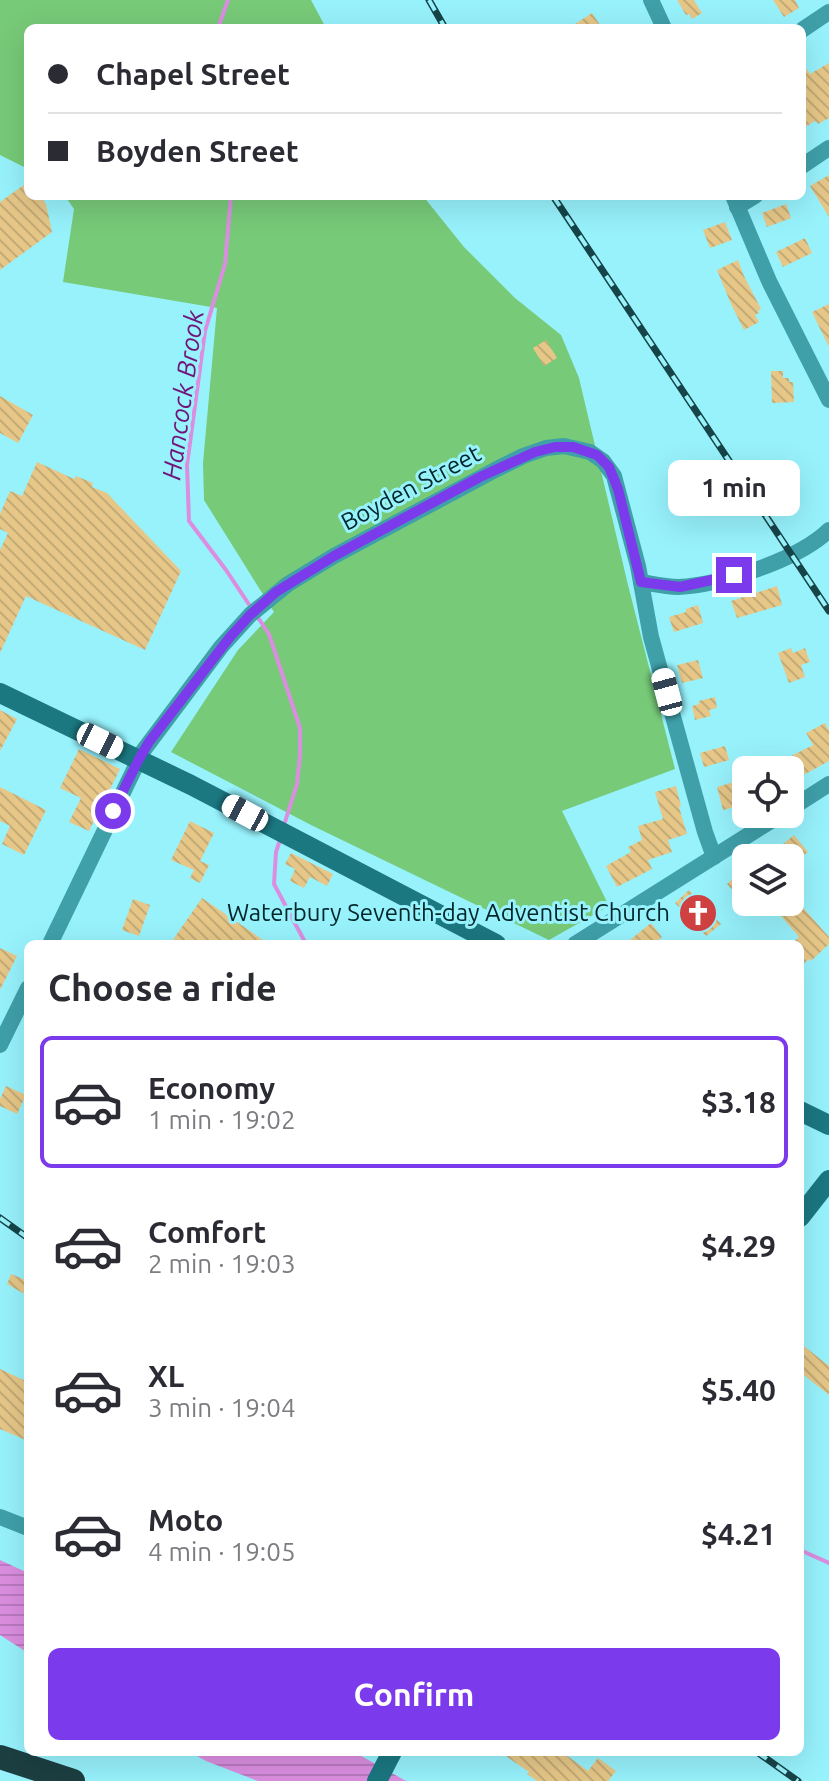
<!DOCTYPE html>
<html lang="en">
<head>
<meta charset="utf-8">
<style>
	:root { --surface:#fff; --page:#f2f2f3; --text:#2b2b33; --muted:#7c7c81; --line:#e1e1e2; --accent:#7c3aed }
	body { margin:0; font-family:Ubuntu,sans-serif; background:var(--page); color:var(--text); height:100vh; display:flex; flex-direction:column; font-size:30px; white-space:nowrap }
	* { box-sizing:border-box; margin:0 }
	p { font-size:26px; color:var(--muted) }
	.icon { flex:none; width:44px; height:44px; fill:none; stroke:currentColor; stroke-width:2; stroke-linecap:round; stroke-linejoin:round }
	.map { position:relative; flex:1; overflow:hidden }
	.sheet { position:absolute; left:24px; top:940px; width:780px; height:816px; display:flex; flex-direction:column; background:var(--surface); border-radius:12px; box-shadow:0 8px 32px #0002 }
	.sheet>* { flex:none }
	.banner { position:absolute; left:24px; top:24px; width:782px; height:176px; border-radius:12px; box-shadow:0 8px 32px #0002; display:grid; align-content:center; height:176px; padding:0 24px; background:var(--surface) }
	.tools { position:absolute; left:732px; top:756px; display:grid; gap:16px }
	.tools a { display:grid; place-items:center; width:72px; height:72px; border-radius:12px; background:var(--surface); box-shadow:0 8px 32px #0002; font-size:40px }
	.end { position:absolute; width:36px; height:36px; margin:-18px; border:10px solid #7c3aed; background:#fff; box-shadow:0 0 0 4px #fff }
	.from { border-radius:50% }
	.bubble { position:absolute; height:56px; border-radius:12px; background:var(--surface); box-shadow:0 8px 32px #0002; font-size:26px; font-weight:600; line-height:56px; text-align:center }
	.car { position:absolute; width:24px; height:48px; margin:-24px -12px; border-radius:10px; box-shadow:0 0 6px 2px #0007; background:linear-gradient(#fff 24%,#345 0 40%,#fff 0 76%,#345 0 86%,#fff 0) }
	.banner b { display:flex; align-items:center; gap:28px; height:76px; font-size:30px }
	.banner b+b { border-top:2px solid var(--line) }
	.banner i { width:20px; height:20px; background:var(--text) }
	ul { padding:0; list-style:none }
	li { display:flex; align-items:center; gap:24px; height:132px; margin:0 16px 12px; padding:0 8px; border:4px solid transparent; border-radius:12px }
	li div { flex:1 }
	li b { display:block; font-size:30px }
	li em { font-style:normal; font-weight:600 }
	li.current { border-color:var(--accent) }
	li>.icon { width:72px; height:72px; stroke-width:1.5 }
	h2 { padding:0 24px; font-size:36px; line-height:96px }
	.cta { display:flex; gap:16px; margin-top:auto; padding:16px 24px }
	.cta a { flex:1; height:92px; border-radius:12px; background:var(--accent); color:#fff; font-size:32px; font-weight:600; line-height:92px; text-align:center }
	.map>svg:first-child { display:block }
</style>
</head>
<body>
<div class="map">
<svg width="829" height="1781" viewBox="0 0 829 1781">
	<defs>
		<pattern id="water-rules" width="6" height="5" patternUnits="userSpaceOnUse" patternTransform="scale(2)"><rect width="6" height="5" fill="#db8ee0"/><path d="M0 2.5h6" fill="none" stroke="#ba7ac0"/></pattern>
		<pattern id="building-back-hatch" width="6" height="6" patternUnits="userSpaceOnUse" patternTransform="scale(2)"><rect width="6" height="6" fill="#e6c788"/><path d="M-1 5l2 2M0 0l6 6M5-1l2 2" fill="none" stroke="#c4ab76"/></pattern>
	</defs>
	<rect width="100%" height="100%" fill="#97f2fc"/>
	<!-- park -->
	<g fill="#77ca78">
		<path d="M0 0H311L326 28H28V169L0 155Z"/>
		<path d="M65 196H423L464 247 515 298 561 335 579 378 628 585 675 769 562 811 609 906 549 940 311 825 171 752 238 650 274 612 204 500 203 463 217 308 63 282 74 209Z"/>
	</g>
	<!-- water -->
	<g fill="url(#water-rules)">
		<path d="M0 1560 28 1573V1653L0 1635Z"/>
		<path d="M190 1752H354L406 1781H258L206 1761Z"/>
	</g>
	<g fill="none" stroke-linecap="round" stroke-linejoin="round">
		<!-- stream -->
		<g stroke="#db8ee0" stroke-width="4">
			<path d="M218 28 228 0"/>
			<path d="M231 196 225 264 205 331 187 465 189 521 226 570 252 609"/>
			<path d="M257 616 269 634 300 728V756L297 784 284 825"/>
			<path d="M281 837 276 852 274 884 306 944"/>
			<path d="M800 1550 829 1563"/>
		</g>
	</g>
	<!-- building -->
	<g fill="url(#building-back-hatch)">
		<path d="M677 0H694L702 13 692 19 689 14 686 15Z"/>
		<path d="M773 0H795L799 8 784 17Z"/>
		<path d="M592 13 602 28H569Z"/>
		<path d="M802 63 810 74 829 63V118L818 124 816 121 813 122 802 129Z"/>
		<path d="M829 175V217L810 186Z"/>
		<path d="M28 182V196H40L46 204 52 232 0 270V202Z"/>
		<path d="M786 204 791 218 767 227 762 213Z"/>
		<path d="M725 222 732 240 710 248 703 230Z"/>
		<path d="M805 238 812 253 783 267 776 252Z"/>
		<path d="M738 260 744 276 761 309 758 311 759 313 755 315 759 322 744 330 731 304 717 270Z"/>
		<path d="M829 304V347L812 312Z"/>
		<path d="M546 340 557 358 544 366 533 348Z"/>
		<path d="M771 371H783V378H789V382H793L794 402 772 403Z"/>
		<path d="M0 396 33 415 18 443 0 433Z"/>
		<path d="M37 462 74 479 76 476 93 483 92 487 107 493 181 571 145 650 26 596 0 653V550L8 533 0 529V514L10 491 22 496Z"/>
		<path d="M777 586 782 605 737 618 731 601Z"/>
		<path d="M698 605 703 623 674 632 669 617 686 612V609Z"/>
		<path d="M791 648 793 653 805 648 810 662 801 665 805 677 789 683 778 653Z"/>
		<path d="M698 660 703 678 682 683 677 665Z"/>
		<path d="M715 697 717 708 709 710 711 716 695 720 692 706 699 704V701Z"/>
		<path d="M0 710 17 719 0 751Z"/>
		<path d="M825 723 829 731V761L798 778 787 758 813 745 806 733Z"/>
		<path d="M725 746 729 760 704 767 700 753Z"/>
		<path d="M79 749 120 769 89 831 69 822 81 798 60 788Z"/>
		<path d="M741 780 746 804 723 810 717 787Z"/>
		<path d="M676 786 681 806 679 807 687 834 668 840 672 852 648 860 652 869 617 887 606 866 631 852 628 847 642 840 638 826 663 819 655 792Z"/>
		<path d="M0 787 46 810 24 855 2 844 10 826 0 821Z"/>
		<path d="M190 821 214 833 200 861 209 865 200 883 190 878 194 870 171 860Z"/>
		<path d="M794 835 808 852 790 866V858H766Z"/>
		<path d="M291 853 333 874 327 886 310 877 304 888 290 881 295 869 285 864Z"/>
		<path d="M746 867V905L727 884Z"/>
		<path d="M689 890 721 924 706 936 675 903Z"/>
		<path d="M202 898 269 944H170Z"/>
		<path d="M133 899 150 905 139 936 122 930Z"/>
		<path d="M769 902H798L829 937V944L811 961 809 959 800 967V944H791L799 937Z"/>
		<path d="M651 923 662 937 653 944H625Z"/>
		<path d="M0 948 17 956 0 990Z"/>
		<path d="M6 1086 26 1095 17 1114 0 1106V1099Z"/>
		<path d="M11 1274 28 1281V1296L7 1284Z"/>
		<path d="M800 1343 829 1366V1395L800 1372Z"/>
		<path d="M0 1369 28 1382V1441L0 1429Z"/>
		<path d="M500 1752H562L588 1771 598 1758 616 1771 608 1781H537L527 1774 529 1772Z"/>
	</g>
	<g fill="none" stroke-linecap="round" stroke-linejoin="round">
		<!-- minor -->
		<g stroke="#3fa0aa" stroke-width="16">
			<path d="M651 0 664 28"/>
			<path d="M802 30 829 12"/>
			<path d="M802 166 829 148"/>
			<path d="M733 196 769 281 829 400"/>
			<path d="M737 207 755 196"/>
			<path d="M641 582C653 584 666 587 678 587 721 585 798 560 829 530"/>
			<path d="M790 809 829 784"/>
			<path d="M50 944 143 751 221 647 250 615 288 584 334 556 495 470 523 456 546 448 564 446 590 452 603 461 614 476 638 566 651 637 705 832 714 857"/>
			<path d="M575 944 782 814"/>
			<path d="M0 1045 28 988"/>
			<path d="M0 1517 28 1528"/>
		</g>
		<!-- secondary -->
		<g stroke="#1b7780" stroke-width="20">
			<path d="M0 693 191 785 496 944"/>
			<path d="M800 1111 829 1125"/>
			<path d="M800 1217 829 1180"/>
			<path d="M377 1781 392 1752"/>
		</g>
		<!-- motorway -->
		<path stroke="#1c3f42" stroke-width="24" d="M0 1757 73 1781"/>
		<defs>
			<g id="rail">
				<path d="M429 0 445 28"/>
				<path d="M553 196 829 611"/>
				<path d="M0 1218 28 1238"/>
				<path d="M757 1752 798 1781"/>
			</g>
		</defs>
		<!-- rail casing -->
		<use href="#rail" stroke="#164449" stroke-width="7"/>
		<!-- rail -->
		<use href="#rail" stroke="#97f2fc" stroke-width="4" stroke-dasharray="12" stroke-linecap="butt"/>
	</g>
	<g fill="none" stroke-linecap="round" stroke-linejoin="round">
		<!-- route -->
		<path stroke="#7c3aed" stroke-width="10" d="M113 811 139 759 149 742 230 637 250 615 276 592 334 556 480 477 535 452 555 447H573L597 455 609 467 618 489 641 582 680 587 734 575"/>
	</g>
	<!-- icons -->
	<defs>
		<symbol id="church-disc" viewBox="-11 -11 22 22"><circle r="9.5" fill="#d04142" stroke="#97f2fc"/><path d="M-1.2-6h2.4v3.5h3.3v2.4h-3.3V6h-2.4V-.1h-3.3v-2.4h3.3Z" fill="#fff"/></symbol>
	</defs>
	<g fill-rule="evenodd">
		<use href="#church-disc" x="676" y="891" width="44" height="44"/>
	</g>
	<g text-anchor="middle" stroke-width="6" stroke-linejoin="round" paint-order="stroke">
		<!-- street labels -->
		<g font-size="24" fill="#00262a" stroke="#97f2fc">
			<text transform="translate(411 488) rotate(-28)" y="8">Boyden Street</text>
		</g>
		<!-- poi labels -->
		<g font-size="24" fill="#00262a" stroke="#97f2fc" text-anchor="end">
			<text x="670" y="921">Waterbury Seventh-day Adventist Church</text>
		</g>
		<!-- water labels -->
		<g font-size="26" font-style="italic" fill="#711479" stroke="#97f2fc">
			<text transform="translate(183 395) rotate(-82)" y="9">Hancock Brook</text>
		</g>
	</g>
</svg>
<div class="tools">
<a><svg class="icon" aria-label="locate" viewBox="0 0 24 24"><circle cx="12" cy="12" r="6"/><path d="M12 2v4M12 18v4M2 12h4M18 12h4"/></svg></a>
<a><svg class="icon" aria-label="layers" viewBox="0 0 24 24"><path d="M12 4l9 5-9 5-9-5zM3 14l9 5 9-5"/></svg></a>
</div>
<i class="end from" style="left:113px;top:811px"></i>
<i class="end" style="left:734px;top:575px"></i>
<div class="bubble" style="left:668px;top:460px;width:132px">1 min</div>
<i class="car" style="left:667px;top:692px;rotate:345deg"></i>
<i class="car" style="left:100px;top:741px;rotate:116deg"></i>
<i class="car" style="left:245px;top:813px;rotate:298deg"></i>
<div class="banner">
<b><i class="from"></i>Chapel Street</b>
<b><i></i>Boyden Street</b>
</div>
<section class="sheet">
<h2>Choose a ride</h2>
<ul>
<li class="current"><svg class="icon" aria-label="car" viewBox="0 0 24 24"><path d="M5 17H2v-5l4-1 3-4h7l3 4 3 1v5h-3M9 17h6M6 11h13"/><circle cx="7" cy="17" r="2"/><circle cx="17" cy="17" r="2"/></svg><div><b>Economy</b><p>1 min · 19:02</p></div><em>$3.18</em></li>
<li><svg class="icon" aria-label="car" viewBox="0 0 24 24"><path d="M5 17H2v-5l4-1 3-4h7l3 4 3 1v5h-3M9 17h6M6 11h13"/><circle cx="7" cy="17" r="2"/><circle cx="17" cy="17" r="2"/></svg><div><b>Comfort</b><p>2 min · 19:03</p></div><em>$4.29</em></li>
<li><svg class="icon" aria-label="car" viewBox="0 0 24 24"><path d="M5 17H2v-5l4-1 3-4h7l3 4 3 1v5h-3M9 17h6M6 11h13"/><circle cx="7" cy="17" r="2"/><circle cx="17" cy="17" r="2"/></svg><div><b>XL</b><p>3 min · 19:04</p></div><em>$5.40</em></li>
<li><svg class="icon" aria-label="car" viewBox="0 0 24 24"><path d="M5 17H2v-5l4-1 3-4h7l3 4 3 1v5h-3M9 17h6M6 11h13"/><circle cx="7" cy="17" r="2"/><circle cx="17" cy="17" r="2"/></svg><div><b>Moto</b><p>4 min · 19:05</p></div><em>$4.21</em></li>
</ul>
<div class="cta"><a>Confirm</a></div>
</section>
</div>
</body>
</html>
